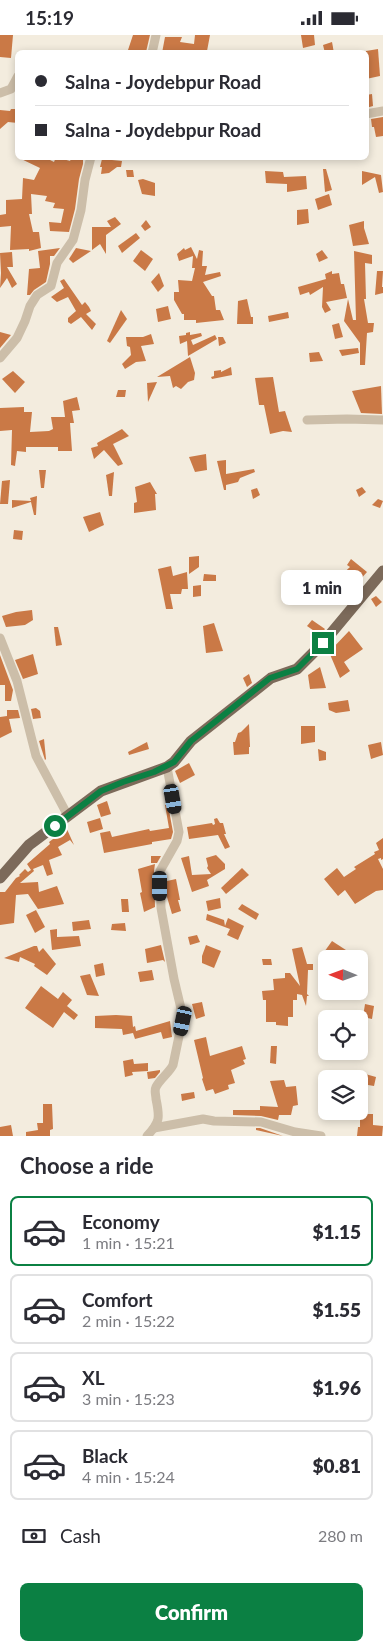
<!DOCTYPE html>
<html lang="en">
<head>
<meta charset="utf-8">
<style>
	:root { --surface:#fff; --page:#f2f2f3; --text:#2b2b33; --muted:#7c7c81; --line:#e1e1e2; --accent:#0b8043 }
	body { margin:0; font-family:Lato,sans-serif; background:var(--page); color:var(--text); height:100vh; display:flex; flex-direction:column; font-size:19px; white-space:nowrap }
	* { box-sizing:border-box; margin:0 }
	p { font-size:16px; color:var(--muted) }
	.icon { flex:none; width:28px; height:28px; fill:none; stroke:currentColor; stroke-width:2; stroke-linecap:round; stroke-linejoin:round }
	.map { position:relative; height:1101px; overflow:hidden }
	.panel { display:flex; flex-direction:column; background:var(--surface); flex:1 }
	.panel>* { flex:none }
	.hud { position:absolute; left:15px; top:15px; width:354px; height:110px; border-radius:8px; box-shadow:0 2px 8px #0003; display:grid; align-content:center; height:110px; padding:0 20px; background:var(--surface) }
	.needle { width:32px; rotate:271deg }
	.controls { position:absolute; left:318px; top:915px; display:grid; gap:10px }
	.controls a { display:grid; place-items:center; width:50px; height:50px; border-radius:8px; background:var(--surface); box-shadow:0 2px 8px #0003; font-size:25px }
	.end { position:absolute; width:22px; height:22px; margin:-11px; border:6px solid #0b8043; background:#fff; box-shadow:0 0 0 2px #fff }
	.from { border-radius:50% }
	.bubble { position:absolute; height:35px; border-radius:8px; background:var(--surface); box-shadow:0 2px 8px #0003; font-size:16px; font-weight:800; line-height:35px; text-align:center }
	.car { position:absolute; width:15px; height:30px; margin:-15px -8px; border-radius:6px; box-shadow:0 0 4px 1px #0007; background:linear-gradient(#222 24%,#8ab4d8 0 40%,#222 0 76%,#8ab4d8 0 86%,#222 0) }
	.hud b { display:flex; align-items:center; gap:18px; height:48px; font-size:19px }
	.hud b+b { border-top:1px solid var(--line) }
	.hud i { width:12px; height:12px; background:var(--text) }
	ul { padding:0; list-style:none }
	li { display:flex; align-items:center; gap:15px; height:70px; margin:0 10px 8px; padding:0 10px; border:2px solid var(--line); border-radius:8px }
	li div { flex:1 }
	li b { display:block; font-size:19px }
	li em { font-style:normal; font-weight:800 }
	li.selected { border-color:var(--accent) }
	li>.icon { width:45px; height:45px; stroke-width:1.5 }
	h2 { padding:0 20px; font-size:22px; line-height:60px }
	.pay { display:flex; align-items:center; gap:12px; height:55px; padding:0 20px; font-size:19px }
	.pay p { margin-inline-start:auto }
	.action { display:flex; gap:10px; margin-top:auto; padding:10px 20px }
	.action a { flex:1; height:58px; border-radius:8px; background:var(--accent); color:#fff; font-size:20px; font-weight:800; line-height:58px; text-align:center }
	.status { display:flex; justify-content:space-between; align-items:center; height:35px; padding:0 25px; background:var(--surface); direction:ltr }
	.status svg { height:14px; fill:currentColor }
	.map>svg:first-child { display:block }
</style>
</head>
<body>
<div class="status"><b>15:19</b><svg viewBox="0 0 49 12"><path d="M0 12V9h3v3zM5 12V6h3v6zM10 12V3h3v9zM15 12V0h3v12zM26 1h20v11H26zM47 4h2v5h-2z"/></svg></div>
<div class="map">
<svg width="383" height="1101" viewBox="0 0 383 1101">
	<rect width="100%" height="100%" fill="#f3ecde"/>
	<!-- building -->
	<g fill="#ca7946">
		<path d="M0 0H13L11 23 0 22Z"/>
		<path d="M133 0H150L146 17 128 15Z"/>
		<path d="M195 0H210L207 16 162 18 165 2H182L180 7 194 9Z"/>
		<path d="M301 0H314L315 10 303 13Z"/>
		<path d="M332 7 334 18H325L323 10Z"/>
		<path d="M378 14 380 41 366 44V16Z"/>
		<path d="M372 59 373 71 366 73V60Z"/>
		<path d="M11 74H18V88L8 87 0 94V75L10 76Z"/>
		<path d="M383 82V101L376 102 374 92H372L371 84Z"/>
		<path d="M17 122H44L54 127 56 122 70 126 72 122H83V129L79 144 75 174 69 197 50 196 49 187 61 188 64 174 53 173 55 168 45 166 47 161 31 159 32 179H29L33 197H39L41 213 29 216V214L10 215 11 191 0 192V180L6 179V165L22 164 23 143 34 145 40 133Z"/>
		<path d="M102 124 122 126 121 132H117L109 138 101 139 102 132H100Z"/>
		<path d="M323 134H326L332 155 325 157Z"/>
		<path d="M126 135H133L134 142H127Z"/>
		<path d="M265 136 283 137 284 142 306 141 307 154 287 157V149L266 148Z"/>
		<path d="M362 136 381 140 383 157 379 158 375 142 362 150Z"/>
		<path d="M143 144 155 148V161L142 159 138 145Z"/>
		<path d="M329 159 332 170 318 175 315 164Z"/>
		<path d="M308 174 309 188 297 190V175Z"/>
		<path d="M115 182 121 189 106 200V219L100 209 92 215V192H111L107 186Z"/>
		<path d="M146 185 151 192 145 196 141 191Z"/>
		<path d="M364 186V193L369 209 353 211 349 190Z"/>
		<path d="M136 198 140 203 122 218 118 211Z"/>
		<path d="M191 212 197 224 199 215 203 216 202 231H207L205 240 220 237 221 241 203 247 212 261H214L216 275H220L224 285 196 288V285H184V279H182L174 265V257H179L178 245 192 246 195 233H192L193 221 179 226 177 219 184 213 185 215Z"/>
		<path d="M60 213 54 221H50V229L46 247 34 255 30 260H27L29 234 40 233 38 216Z"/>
		<path d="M76 213 91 216 73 228 69 224Z"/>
		<path d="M141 215 153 224 145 236 133 226Z"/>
		<path d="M322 215 328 223 319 227 316 219Z"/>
		<path d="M354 216 372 220V229L365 228 366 264H364L368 288H374L373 297 367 298 365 330H360V308L344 286 348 264 353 285H356Z"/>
		<path d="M12 217 13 232H7L17 249 12 253 7 243 0 253 1 238 0 218Z"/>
		<path d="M332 236V239L339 238 341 249H344L347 263 326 267 331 275 325 278 322 272 323 252 310 260 309 257 300 260 298 252 326 244 325 239Z"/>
		<path d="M377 236H383L382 252H383V258L375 260Z"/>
		<path d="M159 238 164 251 158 257 151 247Z"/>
		<path d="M64 244 82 270 85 267 89 272 87 273 89 272 91 276 86 279 96 289 92 295 81 282 71 289 68 287V283L76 276 68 262 57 267 51 262 64 253 60 246Z"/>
		<path d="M247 264 251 282H253V289H237L238 266Z"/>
		<path d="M168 271 171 284 158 287 156 274Z"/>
		<path d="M121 275 127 284 110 308 107 306Z"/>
		<path d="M288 277 289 283 269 287 268 281Z"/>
		<path d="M339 288 343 302 335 304 332 290Z"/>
		<path d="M0 297 11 300 0 313Z"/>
		<path d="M190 297V300L201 298 202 301 191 305 193 310 215 300 217 304 188 321 187 306 180 309 179 301 186 300V298Z"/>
		<path d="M151 299 154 309 141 311 146 326 136 327 125 334 122 329 131 320 130 312 127 311 126 302H143Z"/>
		<path d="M218 302H223L226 308 219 311Z"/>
		<path d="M358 313 359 318 342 321 339 315Z"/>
		<path d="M319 317 323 326 310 327 309 318Z"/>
		<path d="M190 322 195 338 194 345 188 347 181 354 176 351 173 353 170 341 157 342Z"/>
		<path d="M231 332 232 340 212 344 211 342 214 341V336L221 335V337Z"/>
		<path d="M13 336 25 347 15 358 2 344Z"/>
		<path d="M273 342 279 377 285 376 292 397 283 396 270 399 264 370H259L255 343Z"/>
		<path d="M157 347 148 367 147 348Z"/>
		<path d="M381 351 382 379 361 378 352 356Z"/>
		<path d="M118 355H126L125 362H116Z"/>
		<path d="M77 362 80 375 72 376 74 388H70L72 416H58V412H26V417L17 416 15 431 11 430 12 395 0 396V373L24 372V377H32L30 397 49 396 53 394 51 382H65L63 366Z"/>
		<path d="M122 394 129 401 113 409 123 429 118 431 104 415 94 424 91 413 98 411 97 408Z"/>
		<path d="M206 419 207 435 195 437 189 422Z"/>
		<path d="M226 425V439L254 434 255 437 240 443 238 447 226 450V455H224L217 426Z"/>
		<path d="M39 435H46L44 453H41Z"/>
		<path d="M114 437 112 461H109L106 440Z"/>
		<path d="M10 445 8 469H0L2 446Z"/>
		<path d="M150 447 157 459H155L156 475 134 478V468L137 467 135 452Z"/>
		<path d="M362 452 366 457 359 462 356 455Z"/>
		<path d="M257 453 260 460 253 464 251 455Z"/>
		<path d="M37 461 36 480H34L31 467 12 473V465L31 466 30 463Z"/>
		<path d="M378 464 383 466 380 473 372 470Z"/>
		<path d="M100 477 104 490 89 497 83 482Z"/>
		<path d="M14 495 23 496 22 505 13 504Z"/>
		<path d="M199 521V532L189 539V522Z"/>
		<path d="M351 524 367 537 359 546 362 549 354 559 343 548 335 556 318 549 322 540 336 545 350 532 347 530Z"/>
		<path d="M171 531 173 541 187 537 188 554H182L181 559H170L173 574H166L158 534Z"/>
		<path d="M204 539 216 540V546H203Z"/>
		<path d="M201 550V561L193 562V551Z"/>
		<path d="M376 561 382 567 376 572 371 564Z"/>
		<path d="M32 575 33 585 25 590 6 592 2 581 16 577Z"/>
		<path d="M312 585 325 594 320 600 307 591Z"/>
		<path d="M214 588 223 616 206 618 203 591Z"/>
		<path d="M54 592H58L62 610 56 611Z"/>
		<path d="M349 596 363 614 344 627 350 636 340 643 329 617Z"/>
		<path d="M33 619 38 639 23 644 15 625Z"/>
		<path d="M0 620 13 655 11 666H5V650H0Z"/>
		<path d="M320 632 326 653 310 654 308 640Z"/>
		<path d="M249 639 252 648 247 652 243 643Z"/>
		<path d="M348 665 350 676 336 678 329 675 328 668Z"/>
		<path d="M36 673 40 676 41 683 33 684 31 674Z"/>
		<path d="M7 675H18L20 683 9 684 12 697 0 703V682L7 681Z"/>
		<path d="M249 689 250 712H249V719L234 720 233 707H235L238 698 241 697Z"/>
		<path d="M301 691H315V707L301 709Z"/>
		<path d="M44 704 46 724 45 725 39 706Z"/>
		<path d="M147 707 149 714 129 720 128 717Z"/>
		<path d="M381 707 383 720 371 724 368 710Z"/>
		<path d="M318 714 326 717V725L319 726Z"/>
		<path d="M189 728 195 740 180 748 175 736Z"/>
		<path d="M107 766 111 779 101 782 97 770Z"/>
		<path d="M165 770H168L173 797 171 804 152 807V809L104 818 100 798 110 796 112 802 149 794 150 796 169 793Z"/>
		<path d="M100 783 103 794 90 798 87 787Z"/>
		<path d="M217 783 220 788H223L226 799H224L230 812 225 814 218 800 189 804 187 792 212 788 213 790 215 789 214 784Z"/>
		<path d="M66 792 74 810 70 805 58 812 62 820 49 825 53 839 47 841 43 830 33 834 34 836 20 848 38 847 39 857 57 851 64 869 38 874 28 859 16 860 14 888 0 890V857H5L16 843 20 841 19 840 25 834 28 837 31 835 27 829 50 809 49 807 61 798 60 796Z"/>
		<path d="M383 803V824L381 825V823L378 824 383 834V855L376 856 355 869 345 855 338 861 324 844 337 833 344 842 356 834 354 832 375 819 374 817 379 815 376 808Z"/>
		<path d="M216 820 225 829V834L207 845 209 851 192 857 181 823 189 821 192 840 211 839 207 833 208 831 206 823Z"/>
		<path d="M151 821H161L157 828H151Z"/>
		<path d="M155 829 154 836 155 872 144 877 140 858 142 857 138 834Z"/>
		<path d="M242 833 249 840 226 859 221 853Z"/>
		<path d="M176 844 180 865H178L181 876 172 879 167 862V846Z"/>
		<path d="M220 863 221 873 208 876 206 866Z"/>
		<path d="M121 864H128L129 877H122Z"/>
		<path d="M242 869 259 879 256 885 238 874Z"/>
		<path d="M36 875 45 892 35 898 26 880Z"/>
		<path d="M207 879 224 885 225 891 228 883 244 891 238 905 227 900 230 894 206 885Z"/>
		<path d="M89 885 91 894 73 896 72 887Z"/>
		<path d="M125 888 126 896 111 895 112 889Z"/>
		<path d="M57 894V902L79 901 81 911 52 915 50 895Z"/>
		<path d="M197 900 200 907 190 910 188 902Z"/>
		<path d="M332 906 349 917 345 924H328L322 920Z"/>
		<path d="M161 910 165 927 163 925 147 928 145 914Z"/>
		<path d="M206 910 221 916 214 933 202 928V921Z"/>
		<path d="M34 911H37L39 917 43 913 56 929 47 940 34 931 35 929 20 922 19 927 4 923Z"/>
		<path d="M302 912 307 929H313V935H308L307 959 309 961H307L306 971 302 960 297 959V965H293V982H288V991L276 990V987H266V965H263L262 956 274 955 273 944 285 943V938H290L300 951 292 914Z"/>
		<path d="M262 924H271L272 930H263Z"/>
		<path d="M103 928 105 940 96 942 94 930Z"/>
		<path d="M152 935 154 945 140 947 138 937Z"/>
		<path d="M90 939 99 961 87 960 80 941Z"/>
		<path d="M41 951 58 964 63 957 72 965 67 971 78 980 74 985 64 977 53 993 25 973Z"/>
		<path d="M340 956H356L362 959 359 965Z"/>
		<path d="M202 967 205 981 196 984 192 969Z"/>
		<path d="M365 969 374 971 372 984 363 982Z"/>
		<path d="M116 980 132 981 133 992 135 991 136 996 170 986 172 1002 163 1004 161 997 135 1004 133 998 123 1000 122 994 95 993V981Z"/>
		<path d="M206 1002 210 1021 242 1011 246 1024 243 1025 245 1029 231 1035 235 1048 228 1050 229 1054 215 1059 213 1054 206 1056 202 1044 203 1043 194 1005Z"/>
		<path d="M271 1011H277L276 1029 270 1028Z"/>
		<path d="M133 1024 134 1029 148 1028V1036L132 1037 133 1040 125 1042 123 1026Z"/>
		<path d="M160 1035V1037L155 1043 148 1044 147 1037Z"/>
		<path d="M358 1037 376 1042 374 1051 368 1050 367 1054 359 1051V1044H356Z"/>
		<path d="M284 1045 286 1052 296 1051 298 1070 293 1071 291 1080H279L278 1085 261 1081 233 1080V1075H260V1071L278 1072 270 1046Z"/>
		<path d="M194 1057 195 1063 182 1066 181 1059Z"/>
		<path d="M43 1069H52L53 1094 50 1095V1101H26V1097L38 1095 37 1088H43Z"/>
		<path d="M360 1079H373V1090L383 1091 382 1101H357L358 1092H360Z"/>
		<path d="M11 1090 13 1101H0V1092Z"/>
		<path d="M256 1093H260L283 1101 256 1095Z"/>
	</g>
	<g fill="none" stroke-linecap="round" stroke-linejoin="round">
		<!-- minor -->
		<g stroke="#ccbea9" stroke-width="9">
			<path d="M152 18 156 0"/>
			<path d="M0 58 11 54 18 41"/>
			<path d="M366 79 383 76"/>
			<path d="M0 323 17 303 25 286 30 271 37 260 51 251 57 228 73 205 81 175 85 145 91 122"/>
			<path d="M307 385 347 384 383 385"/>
			<path d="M0 603 17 646 36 721 68 781"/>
			<path d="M154 1093 203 1084 214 1086 261 1087 295 1097 321 1101"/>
			<path d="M147 1101C160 1087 160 1083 156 1064 156 1060 154 1056 156 1052 160 1044 169 1038 173 1030L183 982 174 944 161 873 160 836 177 806 179 797 167 732"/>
		</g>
		<!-- major -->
		<path stroke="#7c6a5a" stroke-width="11" d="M0 843 29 810 101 756 167 732 174 727 191 706 271 643 297 634 323 608 383 536"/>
	</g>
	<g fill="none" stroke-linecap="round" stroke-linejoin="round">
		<!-- route -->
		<path stroke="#0b8043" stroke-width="6" d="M55 791 101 756 123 747 154 737 174 727 191 706 270 643 297 634 323 608"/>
	</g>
</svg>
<div class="controls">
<a><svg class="needle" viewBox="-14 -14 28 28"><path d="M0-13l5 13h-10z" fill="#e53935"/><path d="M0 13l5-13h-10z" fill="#7c7c81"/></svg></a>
<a><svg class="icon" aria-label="locate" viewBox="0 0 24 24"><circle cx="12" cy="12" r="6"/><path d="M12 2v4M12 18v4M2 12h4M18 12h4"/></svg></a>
<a><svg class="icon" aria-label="layers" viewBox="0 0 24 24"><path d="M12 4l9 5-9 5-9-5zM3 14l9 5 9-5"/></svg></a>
</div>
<i class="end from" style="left:55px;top:791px"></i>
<i class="end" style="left:323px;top:608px"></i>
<div class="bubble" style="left:281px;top:535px;width:82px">1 min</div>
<i class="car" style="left:173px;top:764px;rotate:170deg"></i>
<i class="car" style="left:160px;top:851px;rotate:180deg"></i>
<i class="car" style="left:183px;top:986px;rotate:192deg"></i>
<div class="hud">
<b><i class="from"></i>Salna - Joydebpur Road</b>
<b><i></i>Salna - Joydebpur Road</b>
</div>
</div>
<section class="panel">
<h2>Choose a ride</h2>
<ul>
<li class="selected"><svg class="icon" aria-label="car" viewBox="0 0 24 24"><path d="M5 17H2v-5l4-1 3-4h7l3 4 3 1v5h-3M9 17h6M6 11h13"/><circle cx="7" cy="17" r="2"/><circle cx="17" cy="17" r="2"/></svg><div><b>Economy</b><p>1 min · 15:21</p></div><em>$1.15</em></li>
<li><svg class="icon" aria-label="car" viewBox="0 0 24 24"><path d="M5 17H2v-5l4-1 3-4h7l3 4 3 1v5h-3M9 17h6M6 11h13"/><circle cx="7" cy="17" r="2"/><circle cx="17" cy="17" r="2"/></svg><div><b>Comfort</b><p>2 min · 15:22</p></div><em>$1.55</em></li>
<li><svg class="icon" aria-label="car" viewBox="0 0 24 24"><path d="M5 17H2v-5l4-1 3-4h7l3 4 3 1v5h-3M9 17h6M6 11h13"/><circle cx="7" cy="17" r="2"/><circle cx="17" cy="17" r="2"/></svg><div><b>XL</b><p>3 min · 15:23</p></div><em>$1.96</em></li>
<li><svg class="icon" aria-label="car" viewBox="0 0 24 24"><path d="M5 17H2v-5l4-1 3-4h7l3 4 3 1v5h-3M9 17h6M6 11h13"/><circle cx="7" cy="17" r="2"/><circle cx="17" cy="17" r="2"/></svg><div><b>Black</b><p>4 min · 15:24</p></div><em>$0.81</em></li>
</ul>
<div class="pay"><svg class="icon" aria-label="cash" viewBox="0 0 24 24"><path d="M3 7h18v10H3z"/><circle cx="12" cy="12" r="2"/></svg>Cash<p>280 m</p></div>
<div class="action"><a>Confirm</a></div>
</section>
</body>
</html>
